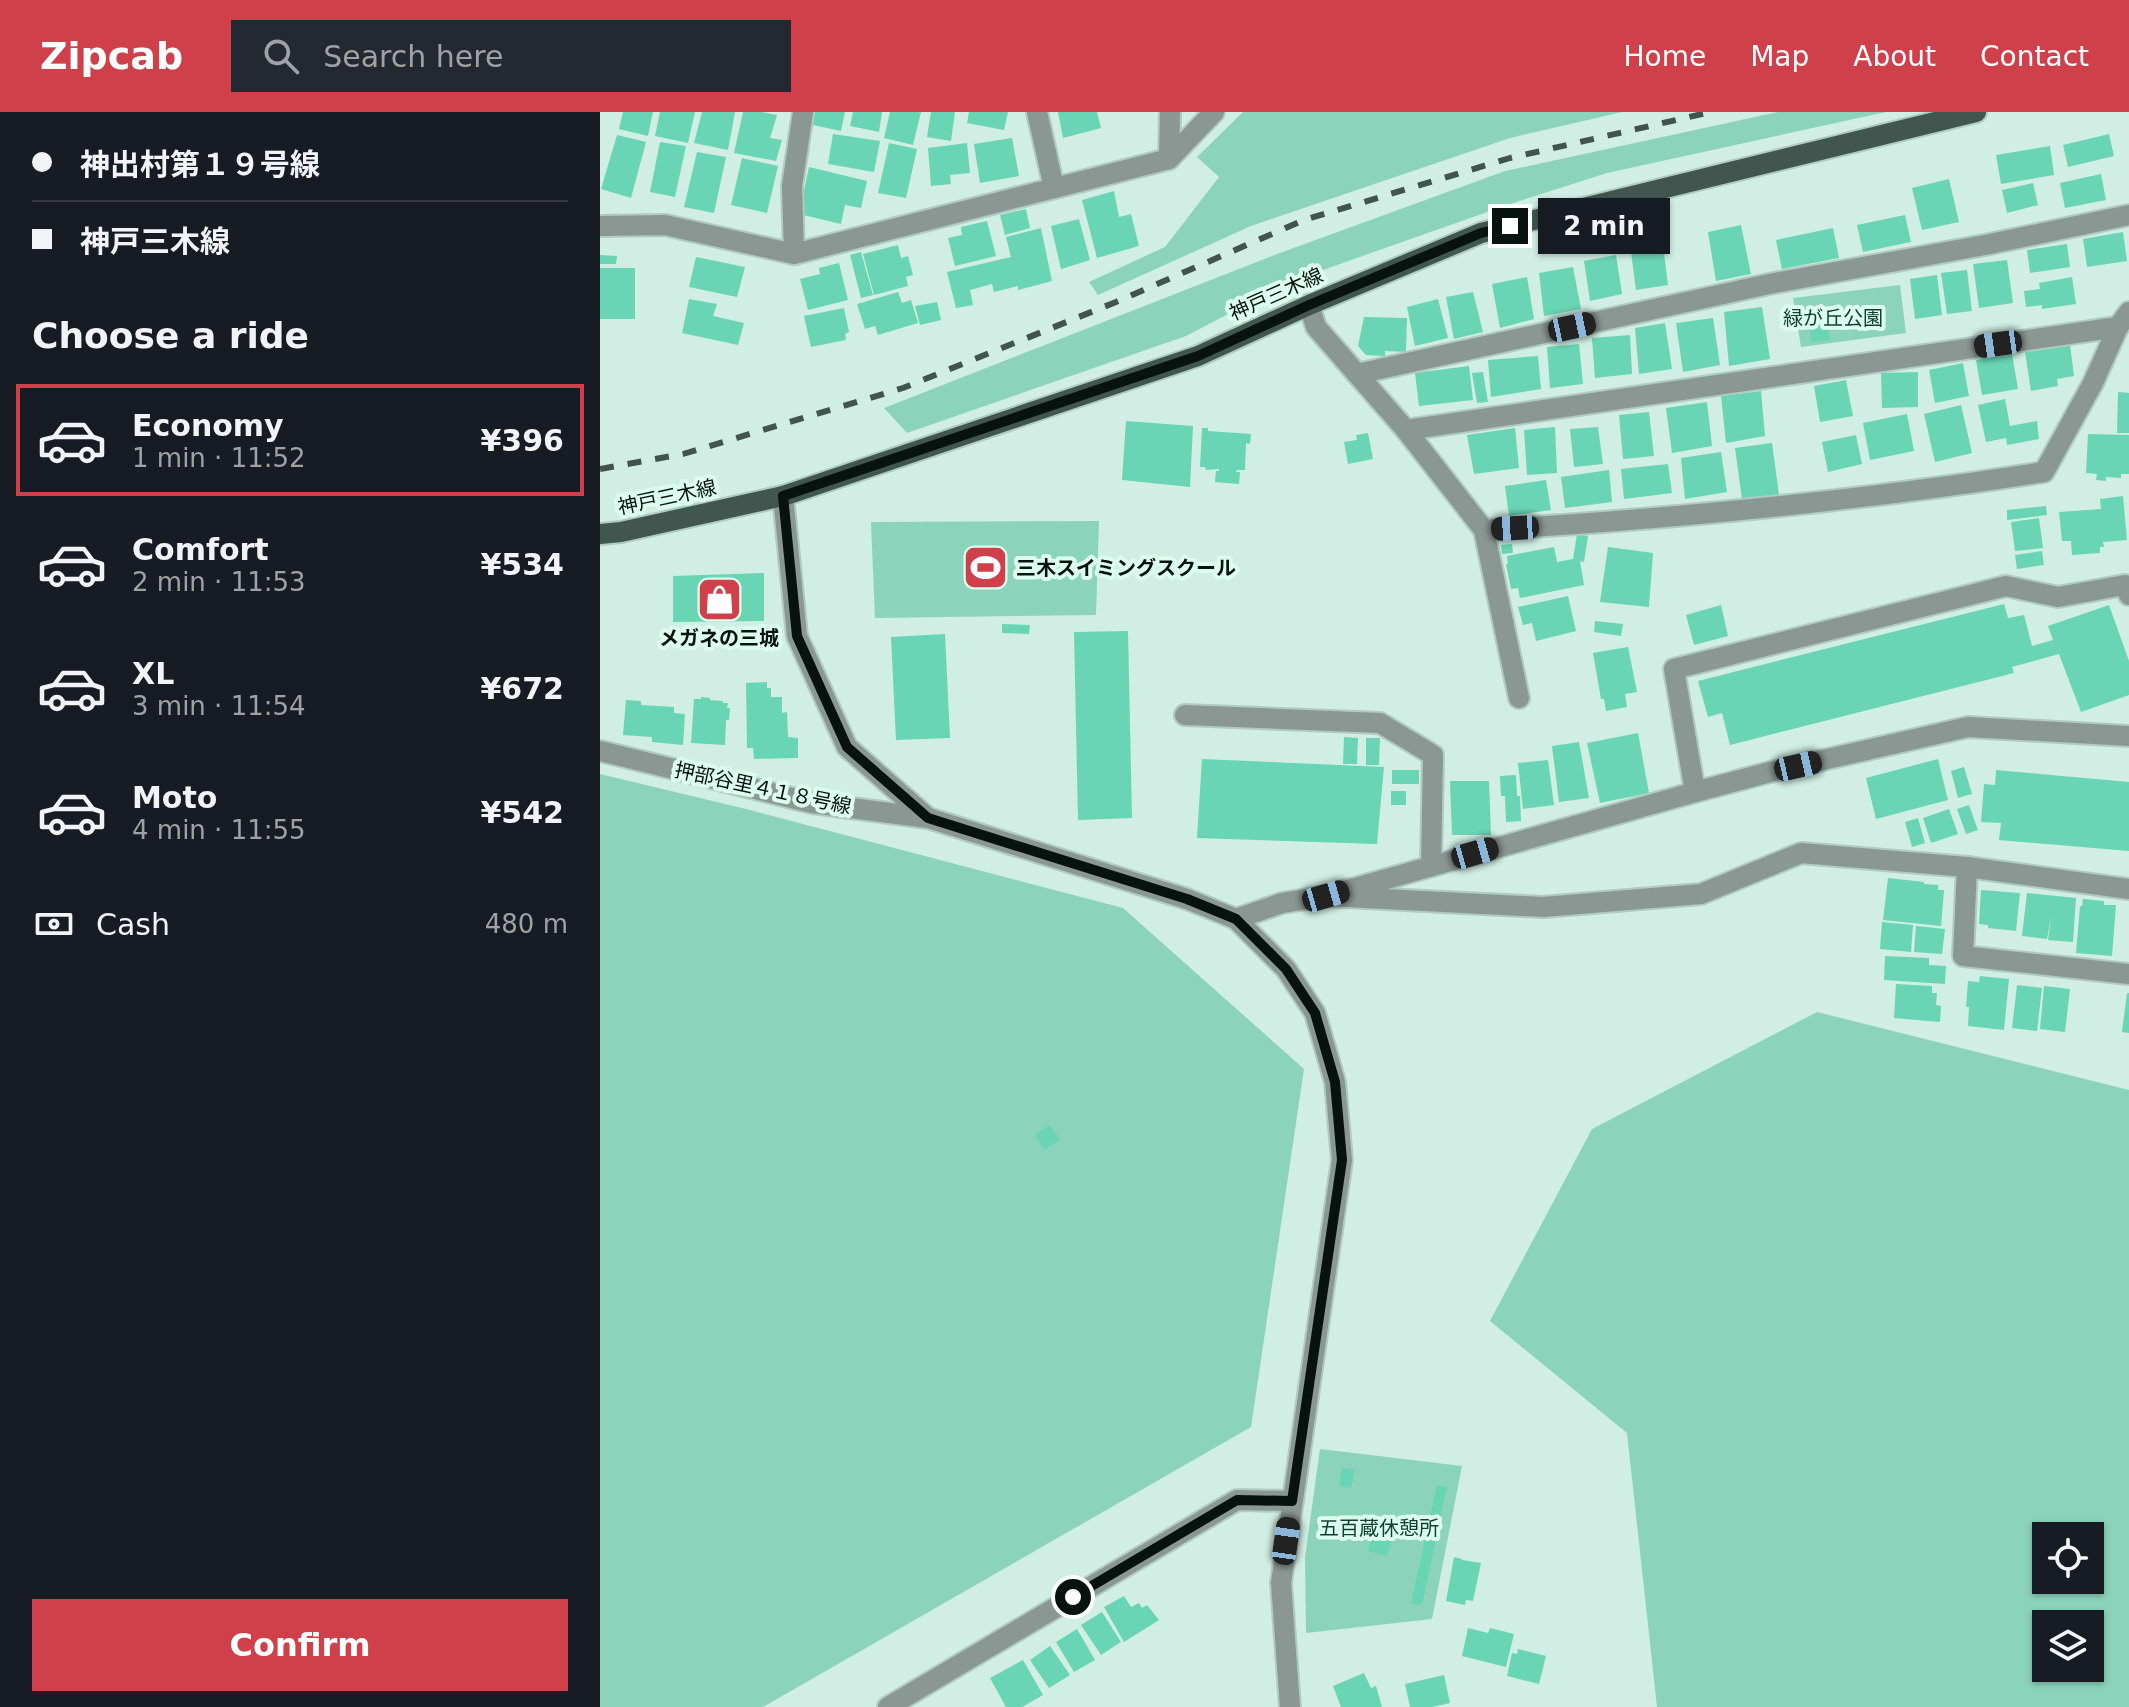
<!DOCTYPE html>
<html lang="en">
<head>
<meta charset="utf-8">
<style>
	:root { --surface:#171b24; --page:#242831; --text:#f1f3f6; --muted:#9ea1a6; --line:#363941; --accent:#d0404b }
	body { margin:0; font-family:"DejaVu Sans","Noto Sans JP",sans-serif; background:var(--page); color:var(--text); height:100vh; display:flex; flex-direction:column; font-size:30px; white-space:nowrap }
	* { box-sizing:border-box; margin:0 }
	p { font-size:26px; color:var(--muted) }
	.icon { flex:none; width:44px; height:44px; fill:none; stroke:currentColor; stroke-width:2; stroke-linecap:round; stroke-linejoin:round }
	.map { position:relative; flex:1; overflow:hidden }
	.sheet { display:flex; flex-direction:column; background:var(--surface); width:600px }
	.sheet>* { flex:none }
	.top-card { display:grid; align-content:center; height:176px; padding:0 32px; background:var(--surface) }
	.fabs { position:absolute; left:1432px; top:1410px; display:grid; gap:16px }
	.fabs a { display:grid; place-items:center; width:72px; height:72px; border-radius:0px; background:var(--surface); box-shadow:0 2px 6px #0004; font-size:40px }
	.end { position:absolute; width:36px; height:36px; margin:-18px; border:10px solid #08130f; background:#fff; box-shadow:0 0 0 4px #fff }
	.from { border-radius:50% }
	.bubble { position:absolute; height:56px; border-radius:0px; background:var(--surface); box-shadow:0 2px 6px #0004; font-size:26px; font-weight:600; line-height:56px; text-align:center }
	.car { position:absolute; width:24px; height:48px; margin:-24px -12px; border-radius:10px; box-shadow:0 0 6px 2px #0007; background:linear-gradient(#222 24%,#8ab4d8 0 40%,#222 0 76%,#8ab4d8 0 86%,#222 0) }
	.top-card b { display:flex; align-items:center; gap:28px; height:76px; font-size:30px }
	.top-card b+b { border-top:2px solid var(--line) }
	.top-card i { width:20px; height:20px; background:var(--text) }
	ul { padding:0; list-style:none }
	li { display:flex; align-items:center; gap:24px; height:112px; margin:0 16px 12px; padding:0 16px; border:4px solid transparent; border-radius:0px }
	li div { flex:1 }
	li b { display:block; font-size:30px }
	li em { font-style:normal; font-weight:600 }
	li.current { border-color:var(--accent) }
	li>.icon { width:72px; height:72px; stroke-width:1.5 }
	h2 { padding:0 32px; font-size:36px; line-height:96px }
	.pay { display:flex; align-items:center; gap:20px; height:88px; padding:0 32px; font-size:30px }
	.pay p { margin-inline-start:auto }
	.cta { display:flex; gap:16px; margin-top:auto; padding:16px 32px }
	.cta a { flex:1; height:92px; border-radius:0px; background:var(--accent); color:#fff; font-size:32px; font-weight:600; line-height:92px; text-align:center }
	header { display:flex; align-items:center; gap:48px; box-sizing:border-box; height:112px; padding:0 40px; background:var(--accent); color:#fff }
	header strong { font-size:38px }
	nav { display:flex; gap:44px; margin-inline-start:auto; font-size:28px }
	.search { width:560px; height:72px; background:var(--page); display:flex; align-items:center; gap:20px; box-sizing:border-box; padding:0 28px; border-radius:0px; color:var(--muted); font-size:30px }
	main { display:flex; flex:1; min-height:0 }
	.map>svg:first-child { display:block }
</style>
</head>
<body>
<header>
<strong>Zipcab</strong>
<div class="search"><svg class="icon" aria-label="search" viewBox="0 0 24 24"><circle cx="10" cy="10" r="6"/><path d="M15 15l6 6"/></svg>Search here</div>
<nav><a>Home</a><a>Map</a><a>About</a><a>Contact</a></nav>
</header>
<main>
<section class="sheet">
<div class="top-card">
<b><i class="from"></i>神出村第１９号線</b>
<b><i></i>神戸三木線</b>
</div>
<h2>Choose a ride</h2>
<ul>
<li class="current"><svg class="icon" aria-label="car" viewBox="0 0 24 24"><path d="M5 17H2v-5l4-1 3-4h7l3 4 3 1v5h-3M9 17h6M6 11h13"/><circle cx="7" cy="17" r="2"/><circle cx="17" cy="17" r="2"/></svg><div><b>Economy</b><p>1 min · 11:52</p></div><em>¥396</em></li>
<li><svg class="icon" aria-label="car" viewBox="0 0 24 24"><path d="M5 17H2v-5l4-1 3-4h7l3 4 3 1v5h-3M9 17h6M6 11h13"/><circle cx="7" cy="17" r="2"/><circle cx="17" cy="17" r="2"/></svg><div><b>Comfort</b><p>2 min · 11:53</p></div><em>¥534</em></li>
<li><svg class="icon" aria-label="car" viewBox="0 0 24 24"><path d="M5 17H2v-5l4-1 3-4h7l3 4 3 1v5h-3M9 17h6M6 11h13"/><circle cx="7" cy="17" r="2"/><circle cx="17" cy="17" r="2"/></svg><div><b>XL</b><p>3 min · 11:54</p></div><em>¥672</em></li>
<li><svg class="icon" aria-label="car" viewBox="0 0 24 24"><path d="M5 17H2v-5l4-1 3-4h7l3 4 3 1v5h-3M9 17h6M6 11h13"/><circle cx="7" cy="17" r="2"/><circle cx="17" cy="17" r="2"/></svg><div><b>Moto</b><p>4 min · 11:55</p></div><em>¥542</em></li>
</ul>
<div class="pay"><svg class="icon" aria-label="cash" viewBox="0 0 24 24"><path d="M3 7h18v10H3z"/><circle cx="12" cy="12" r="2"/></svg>Cash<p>480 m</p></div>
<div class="cta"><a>Confirm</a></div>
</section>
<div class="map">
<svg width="1529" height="1595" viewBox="0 0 1529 1595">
	<rect width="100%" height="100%" fill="#d0eee3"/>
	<!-- green -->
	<g fill="#8bd4bb" fill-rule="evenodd">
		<path d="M643 0H1022L910 26 651 114 498 183 489 170 565 135 619 65 597 45Z"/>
		<path d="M1178 0H1286L1007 61 907 93 689 170 586 224 307 321 284 296 677 142 905 59Z"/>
		<path d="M1300 173 1306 221 1201 235 1193 186Z"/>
		<path d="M499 409 496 503 275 506 271 410Z"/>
		<path d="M0 662 146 697 523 796 704 957 651 1315 163 1595H0Z"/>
		<path d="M1217 900 1529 978V1595H1057L1027 1321 890 1209 992 1017ZM1446 1424H1490V1468H1446ZM1446 1512H1490V1556H1446Z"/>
		<path d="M720 1337 862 1354 832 1507 706 1521 705 1445Z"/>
	</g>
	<!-- building -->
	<g fill="#69d5b4">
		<path d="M23 0H53L48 24 19 17Z"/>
		<path d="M60 0H95L88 31 55 24Z"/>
		<path d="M102 0H135L128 38 94 31Z"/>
		<path d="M143 0H162L177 3 170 26 182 28 176 49 134 41Z"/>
		<path d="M215 0H245L241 19 213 13Z"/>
		<path d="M253 0H282L279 20 250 14Z"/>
		<path d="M290 0H321L313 33 284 26Z"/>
		<path d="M331 0H355L351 29 327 25Z"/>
		<path d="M369 0H408L404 18 367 11Z"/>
		<path d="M458 0H497L501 16 463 26Z"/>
		<path d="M233 22 280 29 274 60 228 52Z"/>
		<path d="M1509 22 1514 44 1468 55 1463 33Z"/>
		<path d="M17 23 46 30 31 86 1 77Z"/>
		<path d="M412 26 419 64 380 71 374 32Z"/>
		<path d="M60 30 86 34 75 85 50 80Z"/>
		<path d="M289 31 317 37 306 86 278 81Z"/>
		<path d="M367 31 370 61 350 63 351 72 331 74 328 36Z"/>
		<path d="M1450 34 1454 63 1401 72 1396 43Z"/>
		<path d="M97 40 126 45 114 101 84 95Z"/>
		<path d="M142 46 178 54 167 101 131 93Z"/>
		<path d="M209 55 267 69 261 96 245 93 241 112 199 102Z"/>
		<path d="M1501 62 1506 88 1465 96 1460 71Z"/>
		<path d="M1349 67 1359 110 1322 118 1312 76Z"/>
		<path d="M1433 71 1438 93 1407 101 1402 78Z"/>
		<path d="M514 79 519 105 531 102 539 134 497 146 482 88Z"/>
		<path d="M426 97 430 116 405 123 400 103Z"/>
		<path d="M1305 103 1311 130 1263 140 1257 113Z"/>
		<path d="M479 107 490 148 461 157 451 114Z"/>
		<path d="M387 109 396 144 355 154 348 126 362 123 361 115Z"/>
		<path d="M1141 113 1151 162 1116 169 1108 120Z"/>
		<path d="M441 116 452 169 418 178V174L394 180 392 172 370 178 373 193 356 196 347 160 411 145 406 125Z"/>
		<path d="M1233 116 1239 146 1182 157 1176 128Z"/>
		<path d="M1523 120 1527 149 1487 155 1483 127Z"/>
		<path d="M1062 125 1068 173 1036 178 1030 132Z"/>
		<path d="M1467 132 1470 155 1430 161 1427 138Z"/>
		<path d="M298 133 301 146 308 144 313 163 306 165 308 174 274 183 263 142Z"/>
		<path d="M261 140 273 183 261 186 250 143Z"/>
		<path d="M0 143 17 144 16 152H0Z"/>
		<path d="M1016 143 1022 182 990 189 984 149Z"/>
		<path d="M96 145 145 155 137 185 89 175Z"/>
		<path d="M1407 148 1413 191 1379 196 1373 152Z"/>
		<path d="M239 151 248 188 208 198 200 167 220 162 219 156Z"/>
		<path d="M973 155 981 197 944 204 939 161Z"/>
		<rect x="0" y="156" width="35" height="51"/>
		<path d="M1367 158 1372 199 1347 202 1341 161Z"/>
		<path d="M1337 163 1342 203 1315 207 1310 167Z"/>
		<path d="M927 165 934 207 900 216 892 172Z"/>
		<path d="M1472 165 1476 192 1442 197V193L1426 195 1424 179 1440 177 1439 171Z"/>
		<path d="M298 180 302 191 311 188 318 211 278 223 275 214 265 217 257 192Z"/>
		<path d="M873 180 883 220 854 227 846 185Z"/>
		<path d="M89 187 117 192 113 204 144 211 138 233 82 221Z"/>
		<path d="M838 187 848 226 815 234 807 195Z"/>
		<path d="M337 190 341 208 320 213 315 194Z"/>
		<path d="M1162 195 1170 247 1129 254 1124 200Z"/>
		<path d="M244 196 249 220 245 222 246 228 211 235 204 204Z"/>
		<path d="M764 205 807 206 806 240 785 239V244L766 243 758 234Z"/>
		<path d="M1113 206 1120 253 1083 260 1076 211Z"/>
		<path d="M1228 208 1230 228 1211 230 1209 210Z"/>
		<path d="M1065 211 1072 257 1039 262 1035 216Z"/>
		<path d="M1030 223 1032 262 995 266 992 226Z"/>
		<path d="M979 232 983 272 950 276 947 235Z"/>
		<path d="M1470 233 1474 264 1457 267 1458 274 1431 279 1425 240Z"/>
		<path d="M1412 242 1418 277 1382 283 1376 248Z"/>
		<path d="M938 244 941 277 891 285 888 248Z"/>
		<path d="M1363 251 1369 284 1335 291 1329 258Z"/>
		<path d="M869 254 873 288 819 294 815 261Z"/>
		<path d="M883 260 888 290 877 291 872 261Z"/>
		<path d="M1318 260V295L1282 296 1281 261Z"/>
		<path d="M1246 268 1253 304 1220 310 1214 274Z"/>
		<path d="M1161 279 1165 324 1126 331 1121 284Z"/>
		<path d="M1518 280 1529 281V321H1517Z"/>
		<path d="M1405 287 1410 314 1437 309 1439 327 1407 333 1406 326 1386 330 1378 293Z"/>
		<path d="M1107 290 1112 334 1072 341 1066 296Z"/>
		<path d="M1361 293 1372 341 1335 350 1324 302Z"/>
		<path d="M1049 300 1054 344 1023 347 1019 303Z"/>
		<path d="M1307 302 1314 339 1270 348 1263 311Z"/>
		<path d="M526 309 593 314 590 375 522 368Z"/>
		<path d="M955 315 957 361 927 363 924 318Z"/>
		<path d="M998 315 1003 352 974 355 970 317Z"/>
		<path d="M602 316H608V319L651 322 650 332 646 331 645 358H637L636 360H640L639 372 615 370 616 359H619V357L606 358 605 355H600Z"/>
		<path d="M915 316 919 356 874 362 867 323Z"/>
		<path d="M768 321 773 347 748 352 744 330 757 328 756 323Z"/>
		<path d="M1488 322 1529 323V362H1521V366L1506 365V369L1496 368 1497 362 1486 361Z"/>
		<path d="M1256 323 1262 352 1228 360 1222 330Z"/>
		<path d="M1172 331 1179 383 1142 387 1135 336Z"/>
		<path d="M1121 340 1127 380 1085 387 1081 346Z"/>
		<path d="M1068 352 1072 381 1024 387 1021 357Z"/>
		<path d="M1009 358 1012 390 965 396 961 365Z"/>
		<path d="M946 368 951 398 909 404 905 374Z"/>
		<path d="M1523 384 1527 428 1503 430 1504 435H1500V441L1472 443 1471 429H1462L1459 400 1501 397 1500 387Z"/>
		<path d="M1446 394 1447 403 1407 408V398Z"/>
		<path d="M1439 406 1443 436 1415 439 1411 410Z"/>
		<path d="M977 422 988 424 984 450 980 449 984 473 920 486 918 476 911 477 906 452H908L907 444 954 435 957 450 973 447Z"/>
		<path d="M912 432 913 441 902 442 901 433Z"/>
		<path d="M1008 435 1053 441 1049 495 1000 490Z"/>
		<path d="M1442 439 1444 453 1417 457 1415 443Z"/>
		<path d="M164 461V509L73 510V464Z"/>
		<path d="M968 484 976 519 936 529 932 511 923 513 918 495Z"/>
		<path d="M1404 492 1408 506 1424 503 1432 534 1453 528 1448 514 1509 493 1529 549V583L1481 600 1459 542 1412 555 1414 561 1130 633 1122 601 1108 605 1098 569Z"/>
		<path d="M1121 493 1128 524 1094 533 1086 503Z"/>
		<path d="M995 509 1023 512 1021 524 994 520Z"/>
		<path d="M402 512 430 513 429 522 402 521Z"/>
		<path d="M528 519 532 706 478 708 474 520Z"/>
		<path d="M345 522 350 626 296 628 291 525Z"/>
		<path d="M1028 535 1037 580 1025 582 1027 595 1006 599 1004 587H1001L993 541Z"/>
		<path d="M167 570V576H171V585H182V601L187 600 188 625 198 626V646L154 647 153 636H147L146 571Z"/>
		<path d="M101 585 110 586V588L123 589V591H128L127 596H130L129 608H126L125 633 91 631 94 587H101Z"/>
		<path d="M26 588 41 589V593L74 595V601L85 602 83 633 52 630V625L23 623Z"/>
		<path d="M1038 621 1049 681 1000 691 987 631Z"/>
		<path d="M744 625 758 626 757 652H743Z"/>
		<path d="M766 626H780L779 653H766Z"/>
		<path d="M979 630 989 686 959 690 952 634Z"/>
		<path d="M602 647 784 655 777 732 597 726Z"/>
		<path d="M1338 647 1348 688 1276 707 1266 666Z"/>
		<path d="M948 648 954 693 923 697 918 651Z"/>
		<path d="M1364 655 1372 682 1358 686 1351 659Z"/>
		<rect x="792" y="658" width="27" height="14"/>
		<path d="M1396 658 1529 670V739L1399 728 1401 711 1381 710 1384 672 1395 673Z"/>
		<path d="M916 663 917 684H920L921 709 906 710 905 684H901L900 664Z"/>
		<path d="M850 669H889L891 723H852Z"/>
		<rect x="791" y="679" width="15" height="14"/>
		<path d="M1369 693 1378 718 1366 722 1357 697Z"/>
		<path d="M1349 697 1358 722 1331 731 1323 706Z"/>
		<path d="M1318 706 1325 731 1312 735 1305 710Z"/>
		<path d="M1288 766 1324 770V772L1338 773V778H1344L1341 814 1283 808Z"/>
		<path d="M1381 778 1420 781 1416 819 1388 816V813L1379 812Z"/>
		<path d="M1427 781 1476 786 1473 830 1448 828 1451 804 1447 827 1422 824Z"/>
		<path d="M1483 787 1504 789V793H1516L1512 844 1476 841 1480 794H1482Z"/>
		<path d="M1282 810 1313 813 1311 840 1280 837Z"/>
		<path d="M1316 814 1345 817 1342 842 1314 840Z"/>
		<path d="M1285 844 1329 846V853L1346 854 1345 872 1284 868Z"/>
		<path d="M1380 864 1409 867 1404 918 1368 914 1369 895H1366L1368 869 1379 870Z"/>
		<path d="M1296 872 1332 874V881H1337L1336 893 1341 894 1340 910 1294 906Z"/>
		<path d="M1417 873 1442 876 1437 919 1412 916Z"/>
		<path d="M1444 874 1470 877 1465 920 1440 917Z"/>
		<path d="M1527 881H1529V921L1522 920Z"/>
		<path d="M450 1013 460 1028 444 1038 435 1023Z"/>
		<path d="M742 1356 755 1358 751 1376 739 1374Z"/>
		<path d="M837 1373 847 1375 822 1493 811 1491Z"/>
		<path d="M773 1418 793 1423 787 1444 768 1439Z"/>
		<path d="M854 1445 862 1447V1448L881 1451 873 1489 866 1488 865 1493 846 1489Z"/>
		<path d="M524 1484 531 1495 539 1491 542 1496 547 1493 559 1508 524 1530 504 1495Z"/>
		<path d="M502 1500 521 1530 501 1543 481 1513Z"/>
		<path d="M868 1516 888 1521 890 1516 914 1522 906 1555 862 1544Z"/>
		<path d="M477 1517 495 1548 474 1560 456 1530Z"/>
		<path d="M450 1534 470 1563 449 1576 430 1548Z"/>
		<path d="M918 1537 946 1544 939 1572 907 1564 912 1541 917 1542Z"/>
		<path d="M423 1548 443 1583 422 1595H406L390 1566Z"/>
		<path d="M764 1561 771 1576 776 1574 782 1595H741L733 1574Z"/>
		<path d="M844 1563 850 1591 832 1595H810L805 1572Z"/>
	</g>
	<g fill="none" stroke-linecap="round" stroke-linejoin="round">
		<defs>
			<g id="service">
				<path d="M1529 483 1525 473 1458 485 1406 474 1074 557 1095 680 1170 660 1368 615 1529 624"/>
				<path d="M585 603 780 611 833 643 831 754"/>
			</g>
			<g id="minor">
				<path d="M437 0 454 76"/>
				<path d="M569 47 570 0"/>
				<path d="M1529 103 1385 133 1169 172 757 262 806 318 884 418C1072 407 1258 389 1444 360L1493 271 1518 215 1529 200"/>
				<path d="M0 114 65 113 194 142 569 47 614 0"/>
				<path d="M194 142 192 74 203 0"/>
				<path d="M709 193 716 215 757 262"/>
				<path d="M806 318 1518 215"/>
				<path d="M884 418 919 586"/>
				<path d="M0 639 212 691 328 706"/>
				<path d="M1367 755 1363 844 1529 862"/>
				<path d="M726 784 943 795 1101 782 1201 741 1367 755 1529 777"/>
				<path d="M636 807 682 791 726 784 1095 680"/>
				<path d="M288 1595 637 1388 692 1389"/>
			</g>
			<path id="tertiary" d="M183 384 197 524 247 635 328 706 587 787 636 807 686 857 715 901 735 970 742 1048 681 1471 690 1595"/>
			<path id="primary" d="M0 422 21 420 183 384 598 244 709 193 881 121 1376 0"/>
		</defs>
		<!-- service casing -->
		<use href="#service" stroke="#b0cbc1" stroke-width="24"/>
		<!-- minor casing -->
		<use href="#minor" stroke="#b0cbc1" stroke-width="24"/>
		<!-- tertiary casing -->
		<use href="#tertiary" stroke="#b0cbc1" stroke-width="24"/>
		<!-- primary casing -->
		<use href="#primary" stroke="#b0cbc1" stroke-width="24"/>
		<!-- service -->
		<use href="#service" stroke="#8b9792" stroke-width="20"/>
		<!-- minor -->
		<use href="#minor" stroke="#8b9792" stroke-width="20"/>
		<!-- tertiary -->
		<use href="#tertiary" stroke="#8b9792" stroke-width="20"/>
		<!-- primary -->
		<use href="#primary" stroke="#40564e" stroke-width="20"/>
		<!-- rail -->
		<path stroke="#43544e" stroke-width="6" stroke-dasharray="14 14" stroke-linecap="butt" d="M0 357 83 342 303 276 516 190 704 108 910 46 1111 0"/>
	</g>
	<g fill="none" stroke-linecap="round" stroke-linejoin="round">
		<!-- route -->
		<path stroke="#08130f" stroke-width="10" d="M473 1485 637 1388 692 1389 742 1048 735 970 715 901 686 857 636 807 587 787 328 706 247 635 197 524 183 384 598 244 709 193 881 121 910 114"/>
	</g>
	<!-- icons -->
	<defs>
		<symbol id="stadium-square" viewBox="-11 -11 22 22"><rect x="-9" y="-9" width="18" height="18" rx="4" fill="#d0404b" stroke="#ddfcf0"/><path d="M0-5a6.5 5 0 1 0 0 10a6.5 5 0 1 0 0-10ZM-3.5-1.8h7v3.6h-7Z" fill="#fff"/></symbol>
		<symbol id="shop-square" viewBox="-11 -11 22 22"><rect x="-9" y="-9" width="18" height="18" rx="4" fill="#d0404b" stroke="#ddfcf0"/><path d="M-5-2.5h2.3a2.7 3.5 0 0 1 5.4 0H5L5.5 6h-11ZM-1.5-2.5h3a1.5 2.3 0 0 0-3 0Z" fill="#fff"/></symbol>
	</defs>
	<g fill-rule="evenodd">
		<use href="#stadium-square" x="360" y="430" width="51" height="51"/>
		<use href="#shop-square" x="94" y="462" width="51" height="51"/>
	</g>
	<g text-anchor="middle" stroke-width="8" stroke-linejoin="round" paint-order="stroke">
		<!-- street labels -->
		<g font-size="20" fill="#08130f" stroke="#ddfcf0">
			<text transform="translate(676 182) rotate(-24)" y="7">神戸三木線</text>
			<text transform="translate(67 385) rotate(-12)" y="7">神戸三木線</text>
			<text transform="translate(163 676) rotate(12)" y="7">押部谷里４１８号線</text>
		</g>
		<!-- park labels -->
		<g font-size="20" fill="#0e3f31" stroke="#ddfcf0">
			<text x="1233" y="213">緑が丘公園</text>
			<text x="779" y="1423">五百蔵休憩所</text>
		</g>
		<!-- poi labels -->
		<g font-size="20" font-weight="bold" fill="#08130f" stroke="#ddfcf0" text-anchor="start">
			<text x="416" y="463">三木スイミングスクール</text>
			<text x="119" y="533" text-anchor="middle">メガネの三城</text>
		</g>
	</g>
</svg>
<div class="fabs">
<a><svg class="icon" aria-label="locate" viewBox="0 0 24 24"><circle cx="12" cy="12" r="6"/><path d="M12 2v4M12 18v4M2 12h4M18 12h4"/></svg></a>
<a><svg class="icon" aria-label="layers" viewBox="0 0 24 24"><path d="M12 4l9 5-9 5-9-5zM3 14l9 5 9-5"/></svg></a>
</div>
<i class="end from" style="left:473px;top:1485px"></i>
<i class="end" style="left:910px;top:114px"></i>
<div class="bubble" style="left:938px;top:86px;width:132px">2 min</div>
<i class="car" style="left:972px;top:215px;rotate:78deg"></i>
<i class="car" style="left:1398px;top:232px;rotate:262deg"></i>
<i class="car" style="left:915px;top:416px;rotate:267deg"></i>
<i class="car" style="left:1198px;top:654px;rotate:77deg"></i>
<i class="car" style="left:875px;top:741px;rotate:74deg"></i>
<i class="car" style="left:726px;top:784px;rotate:74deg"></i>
<i class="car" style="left:686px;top:1429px;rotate:8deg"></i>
</div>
</main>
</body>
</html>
